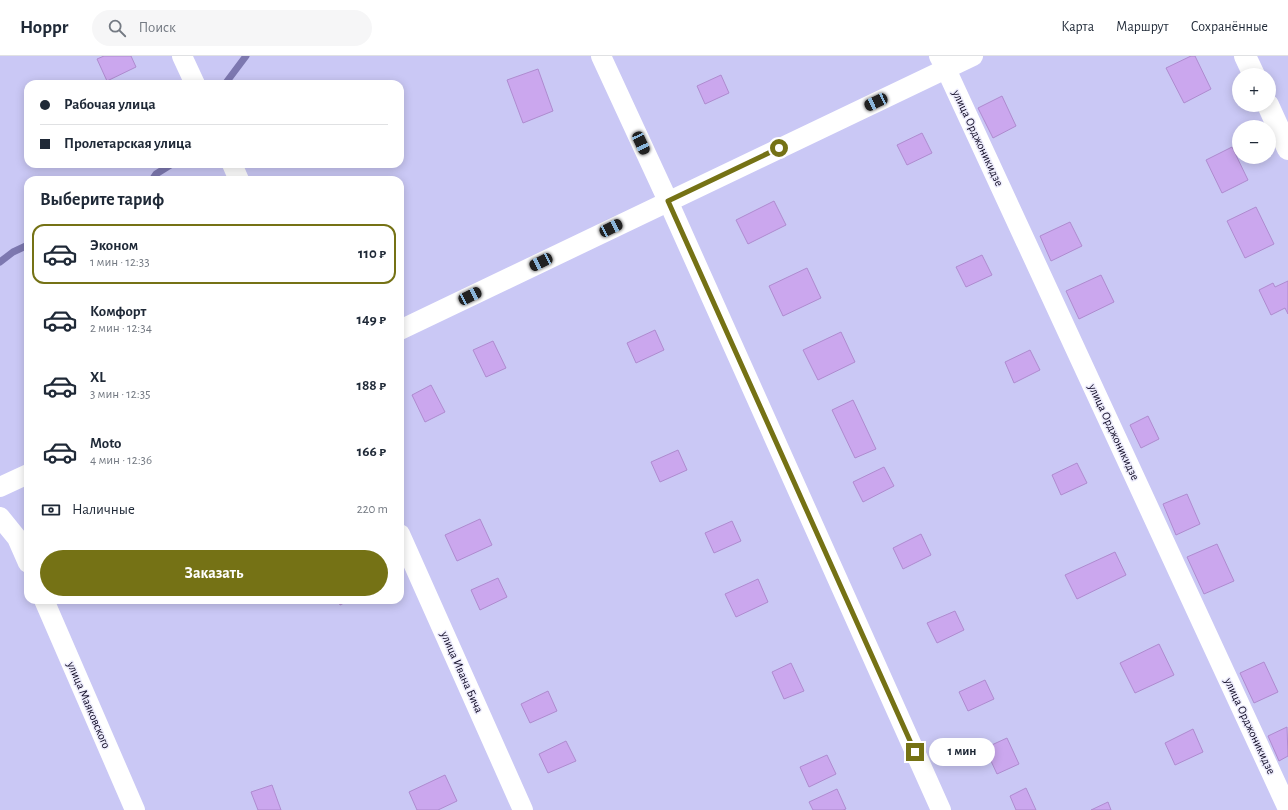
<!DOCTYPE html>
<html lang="ru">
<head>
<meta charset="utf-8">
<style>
	:root { --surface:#fff; --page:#f6f6f7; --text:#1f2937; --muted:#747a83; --line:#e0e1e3; --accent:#757215 }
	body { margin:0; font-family:"Alegreya Sans",sans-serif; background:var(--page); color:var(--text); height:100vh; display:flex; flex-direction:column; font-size:15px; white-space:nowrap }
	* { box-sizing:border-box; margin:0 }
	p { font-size:13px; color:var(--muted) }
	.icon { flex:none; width:22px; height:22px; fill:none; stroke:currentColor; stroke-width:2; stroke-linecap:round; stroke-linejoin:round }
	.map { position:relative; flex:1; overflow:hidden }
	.sheet { position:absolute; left:24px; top:120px; width:380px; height:428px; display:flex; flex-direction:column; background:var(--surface); border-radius:12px; box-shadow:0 2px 10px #0003 }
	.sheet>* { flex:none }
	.banner { position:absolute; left:24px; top:24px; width:380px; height:88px; border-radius:12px; box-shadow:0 2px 10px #0003; display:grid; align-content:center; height:88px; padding:0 16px; background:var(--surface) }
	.buttons { position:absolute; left:1232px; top:12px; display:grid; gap:8px }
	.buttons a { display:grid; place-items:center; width:44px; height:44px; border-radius:50%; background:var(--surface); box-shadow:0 2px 10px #0003; font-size:20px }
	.end { position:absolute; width:18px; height:18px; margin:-9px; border:5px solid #757215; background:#fff; box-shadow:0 0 0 2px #fff }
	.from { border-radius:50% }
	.bubble { position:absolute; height:28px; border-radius:14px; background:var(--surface); box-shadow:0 2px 10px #0003; font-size:13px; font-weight:700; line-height:28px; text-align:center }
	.car { position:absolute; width:12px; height:24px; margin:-12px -6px; border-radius:5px; box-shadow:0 0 3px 1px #0007; background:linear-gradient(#222 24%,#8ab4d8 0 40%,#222 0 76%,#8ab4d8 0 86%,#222 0) }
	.banner b { display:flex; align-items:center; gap:14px; height:38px; font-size:15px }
	.banner b+b { border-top:1px solid var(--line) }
	.banner i { width:10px; height:10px; background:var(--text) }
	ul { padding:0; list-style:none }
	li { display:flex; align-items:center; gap:12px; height:60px; margin:0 8px 6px; padding:0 8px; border:2px solid transparent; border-radius:12px }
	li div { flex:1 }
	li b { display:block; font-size:15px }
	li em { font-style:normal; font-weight:700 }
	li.selected { border-color:var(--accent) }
	li>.icon { width:36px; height:36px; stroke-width:1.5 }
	h2 { padding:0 16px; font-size:18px; line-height:48px }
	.pay { display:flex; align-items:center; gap:10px; height:44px; padding:0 16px; font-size:15px }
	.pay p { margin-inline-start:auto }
	.button { display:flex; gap:8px; margin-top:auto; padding:8px 16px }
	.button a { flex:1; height:46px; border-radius:24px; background:var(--accent); color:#fff; font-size:16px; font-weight:700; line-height:46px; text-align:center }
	header { display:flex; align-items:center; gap:24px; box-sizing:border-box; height:56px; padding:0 20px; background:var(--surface); border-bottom:1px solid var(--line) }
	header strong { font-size:19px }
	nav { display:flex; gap:22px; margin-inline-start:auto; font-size:14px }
	.search { width:280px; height:36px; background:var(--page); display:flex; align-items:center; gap:10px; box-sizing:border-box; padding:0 14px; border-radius:22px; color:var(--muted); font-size:15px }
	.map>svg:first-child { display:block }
</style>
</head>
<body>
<header>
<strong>Hoppr</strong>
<div class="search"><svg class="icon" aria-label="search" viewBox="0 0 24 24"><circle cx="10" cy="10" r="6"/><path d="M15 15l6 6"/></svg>Поиск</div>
<nav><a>Карта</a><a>Маршрут</a><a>Сохранённые</a></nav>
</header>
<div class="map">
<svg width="1288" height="754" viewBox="0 0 1288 754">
	<rect width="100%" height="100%" fill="#cac8f5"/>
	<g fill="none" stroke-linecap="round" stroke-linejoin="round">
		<!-- stream -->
		<g stroke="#7d78b0" stroke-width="7">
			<path d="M225 28 246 0"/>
			<path d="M152 124 156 118 172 108"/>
			<path d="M0 206 13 196 28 189"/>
		</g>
	</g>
	<!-- building -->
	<g fill="#cba7ee" stroke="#ae8bcf">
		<path d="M104 0H131L136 11 107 25 97 3Z"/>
		<path d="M1191 0H1195L1211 33 1184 47 1166 12Z"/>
		<path d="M538 13 553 55 523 67 507 24Z"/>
		<path d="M721 19 729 37 705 48 697 30Z"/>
		<path d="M1002 40 1016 70 993 82 978 52Z"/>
		<path d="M922 77 932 97 907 109 897 89Z"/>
		<path d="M1232 91 1248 124 1222 137 1206 104Z"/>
		<path d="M774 145 786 169 748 188 736 164Z"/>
		<path d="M1256 151 1274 188 1245 202 1227 165Z"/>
		<path d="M1070 166 1082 190 1051 205 1040 180Z"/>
		<path d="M982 199 992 219 966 231 956 211Z"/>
		<path d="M807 212 821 242 783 260 769 230Z"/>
		<path d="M1101 219 1114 246 1079 263 1066 235Z"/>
		<path d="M1288 225V258L1285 252 1271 259 1259 234 1273 227 1275 231Z"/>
		<path d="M655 274 664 294 636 307 627 287Z"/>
		<path d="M841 276 855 306 818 324 803 294Z"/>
		<path d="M493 285 506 312 486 321 473 294Z"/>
		<path d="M1030 294 1040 314 1014 327 1005 306Z"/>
		<path d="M431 329 445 356 425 366 412 339Z"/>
		<path d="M853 344 876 393 855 402 832 354Z"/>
		<path d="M1148 360 1159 383 1141 392 1130 369Z"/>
		<path d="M678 394 687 414 660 426 651 406Z"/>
		<path d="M1077 407 1087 427 1061 439 1052 419Z"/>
		<path d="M884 411 894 430 863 446 853 426Z"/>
		<path d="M1187 438 1200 468 1176 479 1163 448Z"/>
		<path d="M480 463 492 489 457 505 445 479Z"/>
		<path d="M732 465 741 485 714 497 705 477Z"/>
		<path d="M921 478 931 499 903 513 893 492Z"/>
		<path d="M1217 488 1234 525 1204 538 1187 501Z"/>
		<path d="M1115 496 1126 519 1077 543 1065 519Z"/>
		<path d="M498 522 507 541 480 554 471 534Z"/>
		<path d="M758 523 768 546 736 561 725 538Z"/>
		<path d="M338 544H350L340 549Z"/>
		<path d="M955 555 964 574 937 587 927 567Z"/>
		<path d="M1159 588 1174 619 1135 637 1120 607Z"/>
		<path d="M1264 606 1278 636 1254 647 1240 617Z"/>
		<path d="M791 607 804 635 784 643 772 616Z"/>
		<path d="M985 624 994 643 968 655 959 636Z"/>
		<path d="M548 635 557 655 530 667 521 648Z"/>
		<path d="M1287 671 1288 700 1279 705 1268 680Z"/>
		<path d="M1193 673 1203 696 1175 709 1165 687Z"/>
		<path d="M1007 682 1019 708 997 718 985 692Z"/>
		<path d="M566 685 576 705 548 717 539 698Z"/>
		<path d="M827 699 836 718 809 731 800 711Z"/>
		<path d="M445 719 457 745 438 754H417L409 736Z"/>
		<path d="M272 729 281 754H258L251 736Z"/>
		<path d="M1026 732 1036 754H1016L1010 740Z"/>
		<path d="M837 733 846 753 843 754H813L809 746Z"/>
		<path d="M1108 746 1111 754H1091Z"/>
	</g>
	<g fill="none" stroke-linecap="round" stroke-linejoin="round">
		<!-- street -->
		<g stroke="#fff" stroke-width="20">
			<path d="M182 0 195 28"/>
			<path d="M601 0 668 145 941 754"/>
			<path d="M939 0 946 13 1288 753"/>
			<path d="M232 108 239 124"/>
			<path d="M400 274 973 0"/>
			<path d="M0 431 28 418"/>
			<path d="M0 461 17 482 28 507"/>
			<path d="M400 478 523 754"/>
			<path d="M44 544 135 754"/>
		</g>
		<!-- secondary -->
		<g stroke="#fff" stroke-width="22">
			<path d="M1245 0 1254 19"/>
			<path d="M1268 49 1288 93"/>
		</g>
	</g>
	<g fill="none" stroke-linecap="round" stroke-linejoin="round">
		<!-- route -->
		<path stroke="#757215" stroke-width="5" d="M779 92 668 145 915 696"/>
	</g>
	<g text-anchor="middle" stroke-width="3" stroke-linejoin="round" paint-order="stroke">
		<!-- street labels -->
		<g font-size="12" fill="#0c0721" stroke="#edecfc">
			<text transform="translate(978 82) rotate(65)" y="4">улица Орджоникидзе</text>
			<text transform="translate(1114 376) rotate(65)" y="4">улица Орджоникидзе</text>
			<text transform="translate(462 616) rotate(66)" y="4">улица Ивана Бича</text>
			<text transform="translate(89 649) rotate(67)" y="4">улица Маяковского</text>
			<text transform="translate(1250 670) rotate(65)" y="4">улица Орджоникидзе</text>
		</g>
	</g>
</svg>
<div class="buttons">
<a>+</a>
<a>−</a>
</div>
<i class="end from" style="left:779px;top:92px"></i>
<i class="end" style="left:915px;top:696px"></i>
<div class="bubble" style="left:929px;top:682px;width:66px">1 мин</div>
<i class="car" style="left:876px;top:46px;rotate:245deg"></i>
<i class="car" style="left:641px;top:87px;rotate:155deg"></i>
<i class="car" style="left:611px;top:172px;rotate:64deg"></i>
<i class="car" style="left:541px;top:206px;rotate:244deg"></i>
<i class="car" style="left:470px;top:240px;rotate:64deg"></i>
<div class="banner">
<b><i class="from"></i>Рабочая улица</b>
<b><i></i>Пролетарская улица</b>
</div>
<section class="sheet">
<h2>Выберите тариф</h2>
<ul>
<li class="selected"><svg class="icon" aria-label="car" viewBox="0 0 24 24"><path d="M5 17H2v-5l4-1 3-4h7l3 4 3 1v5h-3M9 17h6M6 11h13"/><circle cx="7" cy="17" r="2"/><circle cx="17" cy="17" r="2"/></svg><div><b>Эконом</b><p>1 мин · 12:33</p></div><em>110 ₽</em></li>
<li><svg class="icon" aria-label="car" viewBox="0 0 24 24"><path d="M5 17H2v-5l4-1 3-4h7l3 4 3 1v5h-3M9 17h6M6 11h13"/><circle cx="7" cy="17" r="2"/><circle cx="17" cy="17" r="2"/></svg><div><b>Комфорт</b><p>2 мин · 12:34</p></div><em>149 ₽</em></li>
<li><svg class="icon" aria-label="car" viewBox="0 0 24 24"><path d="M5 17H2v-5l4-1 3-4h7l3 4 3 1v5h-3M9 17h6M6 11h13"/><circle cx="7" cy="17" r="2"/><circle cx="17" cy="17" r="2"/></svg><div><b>XL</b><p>3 мин · 12:35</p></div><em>188 ₽</em></li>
<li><svg class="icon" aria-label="car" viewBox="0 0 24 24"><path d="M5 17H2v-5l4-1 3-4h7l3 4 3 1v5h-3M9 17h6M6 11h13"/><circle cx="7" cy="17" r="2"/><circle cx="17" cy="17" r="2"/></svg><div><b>Moto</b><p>4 мин · 12:36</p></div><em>166 ₽</em></li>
</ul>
<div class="pay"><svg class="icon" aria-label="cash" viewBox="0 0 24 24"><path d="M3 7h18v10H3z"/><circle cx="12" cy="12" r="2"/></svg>Наличные<p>220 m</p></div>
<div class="button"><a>Заказать</a></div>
</section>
</div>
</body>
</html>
